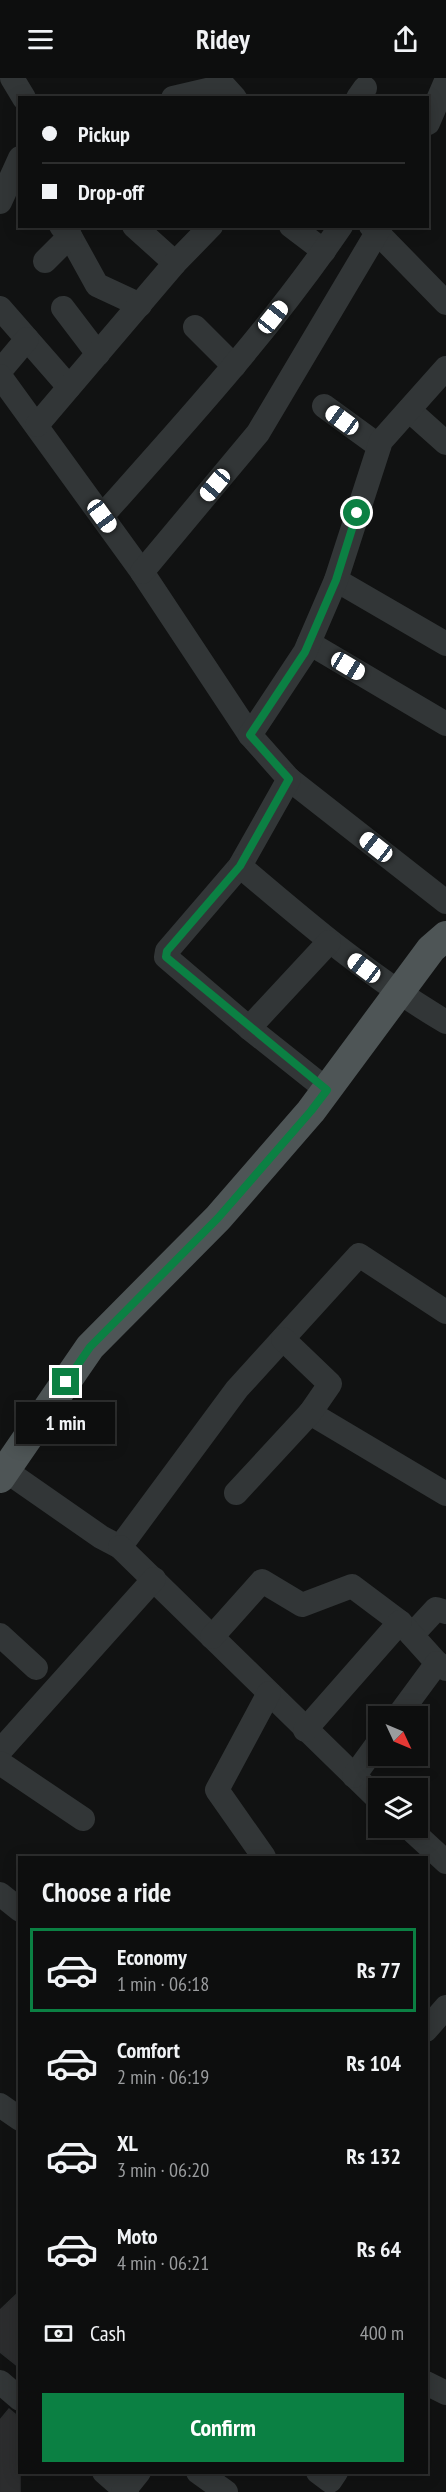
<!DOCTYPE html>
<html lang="en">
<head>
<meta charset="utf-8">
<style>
	:root { --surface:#0d0e0e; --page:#1b1c1c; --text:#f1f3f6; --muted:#9a9c9e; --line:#2d2e2e; --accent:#0b8043 }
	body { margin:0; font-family:"PT Sans Narrow",sans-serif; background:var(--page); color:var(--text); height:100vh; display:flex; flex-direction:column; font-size:22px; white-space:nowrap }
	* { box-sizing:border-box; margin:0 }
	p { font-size:20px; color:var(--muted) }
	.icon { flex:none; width:33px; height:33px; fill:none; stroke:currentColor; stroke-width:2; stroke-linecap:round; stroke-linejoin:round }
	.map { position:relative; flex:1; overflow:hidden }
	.side { position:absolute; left:18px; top:1778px; width:410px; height:618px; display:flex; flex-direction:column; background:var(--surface); border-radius:0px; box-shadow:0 3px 15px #0003,0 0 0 2px var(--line) }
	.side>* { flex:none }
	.banner { position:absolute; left:18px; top:18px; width:411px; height:132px; border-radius:0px; box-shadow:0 3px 15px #0003,0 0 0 2px var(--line); display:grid; align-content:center; height:132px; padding:0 24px; background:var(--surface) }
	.needle { width:39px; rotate:134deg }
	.controls { position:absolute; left:368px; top:1628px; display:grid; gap:12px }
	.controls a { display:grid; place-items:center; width:60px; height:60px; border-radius:0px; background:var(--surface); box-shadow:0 3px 15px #0003,0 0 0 2px var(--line); font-size:30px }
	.end { position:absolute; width:27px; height:27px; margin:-14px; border:8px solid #0b8043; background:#fff; box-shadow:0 0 0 3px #fff }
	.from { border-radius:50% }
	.bubble { position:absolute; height:42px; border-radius:0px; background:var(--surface); box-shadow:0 3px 15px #0003,0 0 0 2px var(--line); font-size:20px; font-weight:600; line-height:42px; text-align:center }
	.car { position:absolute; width:18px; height:36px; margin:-18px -9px; border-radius:8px; box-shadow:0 0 4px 2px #0007; background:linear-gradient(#fff 24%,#345 0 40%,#fff 0 76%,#345 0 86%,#fff 0) }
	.banner b { display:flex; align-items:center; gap:21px; height:57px; font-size:22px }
	.banner b+b { border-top:2px solid var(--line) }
	.banner i { width:15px; height:15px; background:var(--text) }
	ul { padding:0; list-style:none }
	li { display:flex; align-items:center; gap:18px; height:84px; margin:0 12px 9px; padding:0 12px; border:3px solid transparent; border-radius:0px }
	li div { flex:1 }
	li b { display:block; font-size:22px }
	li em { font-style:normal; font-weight:600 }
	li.on { border-color:var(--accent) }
	li>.icon { width:54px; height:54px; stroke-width:1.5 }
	h2 { padding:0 24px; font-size:27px; line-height:72px }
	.pay { display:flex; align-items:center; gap:15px; height:66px; padding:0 24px; font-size:22px }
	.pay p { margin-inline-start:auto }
	.button { display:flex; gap:12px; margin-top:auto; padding:12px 24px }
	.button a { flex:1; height:69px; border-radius:0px; background:var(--accent); color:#fff; font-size:24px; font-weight:600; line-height:69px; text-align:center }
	header { display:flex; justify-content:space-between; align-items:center; height:78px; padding:0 24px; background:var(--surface); font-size:27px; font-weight:600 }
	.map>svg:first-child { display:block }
</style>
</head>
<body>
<header><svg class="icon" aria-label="menu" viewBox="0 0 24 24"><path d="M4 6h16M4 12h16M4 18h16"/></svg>Ridey<svg class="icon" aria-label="share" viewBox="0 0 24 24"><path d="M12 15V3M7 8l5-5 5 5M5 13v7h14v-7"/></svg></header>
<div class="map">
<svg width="446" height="2414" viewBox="0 0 446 2414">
	<rect width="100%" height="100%" fill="#111212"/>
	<!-- building -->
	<g fill="#2c2d2e" stroke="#2b2d2e" stroke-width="1.5">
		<path d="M20 2213V2290L0 2274V2232Z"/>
		<path d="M9 2331 20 2340V2414H0V2342Z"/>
	</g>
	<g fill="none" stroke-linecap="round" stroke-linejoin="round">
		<!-- minor -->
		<g stroke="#323637" stroke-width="24">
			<path d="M12 0 24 20"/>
			<path d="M173 20 224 8 235 20"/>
			<path d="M358 20 365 10"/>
			<path d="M428 45 446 3"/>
			<path d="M0 124 20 80"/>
			<path d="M61 148 70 158 97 207 140 227"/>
			<path d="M134 148 175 185"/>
			<path d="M291 148 324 173"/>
			<path d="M371 148 446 225"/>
			<path d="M45 183 70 158"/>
			<path d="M0 230 69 309"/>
			<path d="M63 230 98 276"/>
			<path d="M195 249 234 288"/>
			<path d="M0 293 27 261"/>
			<path d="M0 298 142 494 250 657 289 701 446 824"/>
			<path d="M324 328 379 368"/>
			<path d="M409 332 446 365"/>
			<path d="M37 347 175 185 211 148"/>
			<path d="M102 438C185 345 270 252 341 148"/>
			<path d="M142 494 258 355 381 148"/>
			<path d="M336 502 446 566"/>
			<path d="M309 565 446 646"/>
			<path d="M250 657 305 574 336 502 381 363 446 290"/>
			<path d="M289 701 240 788 167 873 166 879 249 950 327 1012"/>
			<path d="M240 788C307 845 370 899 446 944"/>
			<path d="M249 950 329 864"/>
			<path d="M310 1335 446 1416"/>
			<path d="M5 1392 101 1459 120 1469 237 1311 359 1177 446 1234"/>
			<path d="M236 1415 310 1335 330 1306 283 1261"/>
			<path d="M120 1469 378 1721"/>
			<path d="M0 1557 36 1590"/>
			<path d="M412 1557 436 1531 446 1534"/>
			<path d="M212 1559 262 1503 302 1527 352 1508 400 1544 437 1585 446 1591"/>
			<path d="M398 1638 437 1585"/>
			<path d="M305 1652 400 1544"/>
			<path d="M0 1673 154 1501"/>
			<path d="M0 1685 83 1741"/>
			<path d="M354 1698 378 1665"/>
			<path d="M408 1749 446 1784"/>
			<path d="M264 1779 217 1712 269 1615"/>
			<path d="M0 1816 20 1832"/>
			<path d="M426 1952 446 1929"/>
			<path d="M0 2027 20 2041"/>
			<path d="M0 2304 20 2321"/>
			<path d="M426 2305 446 2315"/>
			<path d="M104 2394 127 2414"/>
			<path d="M198 2394 226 2414"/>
			<path d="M318 2394 330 2403 336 2394"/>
			<path d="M123 2414 139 2394"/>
		</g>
		<!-- major -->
		<path stroke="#4e5556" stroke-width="30" d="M0 1400 90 1269 218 1140 311 1033 431 871 446 858"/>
	</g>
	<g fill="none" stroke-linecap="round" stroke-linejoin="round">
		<!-- route -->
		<path stroke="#0b8043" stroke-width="8" d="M66 1304 90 1269 218 1140 311 1033 327 1012 166 879 167 873 240 788 289 701 250 657 305 574 336 502 357 435"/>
	</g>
</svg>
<div class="controls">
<a><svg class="needle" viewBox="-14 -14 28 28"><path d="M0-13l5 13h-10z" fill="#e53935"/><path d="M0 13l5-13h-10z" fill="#9a9c9e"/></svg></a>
<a><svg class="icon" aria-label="layers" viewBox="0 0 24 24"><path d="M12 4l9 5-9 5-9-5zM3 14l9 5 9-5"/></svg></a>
</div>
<i class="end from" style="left:357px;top:435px"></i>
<i class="end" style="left:66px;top:1304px"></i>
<div class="bubble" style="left:16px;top:1324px;width:99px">1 min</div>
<i class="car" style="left:273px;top:239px;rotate:39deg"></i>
<i class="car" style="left:342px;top:342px;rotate:306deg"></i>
<i class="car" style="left:215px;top:407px;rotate:220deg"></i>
<i class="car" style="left:102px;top:438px;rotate:144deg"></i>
<i class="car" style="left:348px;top:588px;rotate:121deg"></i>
<i class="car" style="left:376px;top:769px;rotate:308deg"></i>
<i class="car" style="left:364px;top:890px;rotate:307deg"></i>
<div class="banner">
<b><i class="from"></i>Pickup</b>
<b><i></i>Drop-off</b>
</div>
<section class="side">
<h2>Choose a ride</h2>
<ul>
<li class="on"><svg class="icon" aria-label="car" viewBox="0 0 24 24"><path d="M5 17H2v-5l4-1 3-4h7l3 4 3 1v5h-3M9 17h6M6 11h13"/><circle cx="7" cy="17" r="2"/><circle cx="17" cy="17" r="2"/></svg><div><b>Economy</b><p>1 min · 06:18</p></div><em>Rs 77</em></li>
<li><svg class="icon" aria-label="car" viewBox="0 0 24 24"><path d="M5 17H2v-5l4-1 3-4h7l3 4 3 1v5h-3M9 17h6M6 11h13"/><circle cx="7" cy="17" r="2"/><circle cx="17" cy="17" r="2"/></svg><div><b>Comfort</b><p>2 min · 06:19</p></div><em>Rs 104</em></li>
<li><svg class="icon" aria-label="car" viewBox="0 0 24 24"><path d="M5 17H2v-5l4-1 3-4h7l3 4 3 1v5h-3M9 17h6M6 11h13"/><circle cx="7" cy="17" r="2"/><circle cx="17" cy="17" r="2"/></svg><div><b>XL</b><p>3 min · 06:20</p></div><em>Rs 132</em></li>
<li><svg class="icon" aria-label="car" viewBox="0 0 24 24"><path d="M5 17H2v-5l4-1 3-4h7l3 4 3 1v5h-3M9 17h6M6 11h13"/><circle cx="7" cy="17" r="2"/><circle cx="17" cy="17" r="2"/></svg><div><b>Moto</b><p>4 min · 06:21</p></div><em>Rs 64</em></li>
</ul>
<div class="pay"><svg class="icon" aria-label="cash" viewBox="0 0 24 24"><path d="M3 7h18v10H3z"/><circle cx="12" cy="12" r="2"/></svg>Cash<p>400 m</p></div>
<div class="button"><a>Confirm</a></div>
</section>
</div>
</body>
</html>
